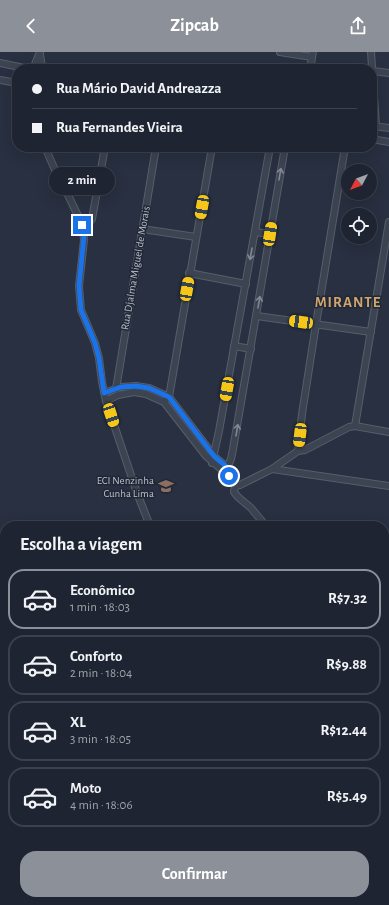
<!DOCTYPE html>
<html lang="pt">
<head>
<meta charset="utf-8">
<style>
	:root { --surface:#1e2431; --page:#262c39; --text:#f1f3f6; --muted:#a1a4ab; --line:#3c414d; --accent:#8c9099 }
	body { margin:0; font-family:"Alegreya Sans",sans-serif; background:var(--page); color:var(--text); height:100vh; display:flex; flex-direction:column; font-size:15px; white-space:nowrap }
	* { box-sizing:border-box; margin:0 }
	p { font-size:13px; color:var(--muted) }
	.icon { flex:none; width:22px; height:22px; fill:none; stroke:currentColor; stroke-width:2; stroke-linecap:round; stroke-linejoin:round }
	.map { position:relative; flex:1; overflow:hidden }
	.drawer { position:absolute; left:0px; top:469px; width:389px; height:384px; display:flex; flex-direction:column; background:var(--surface); border-radius:16px 16px 0 0; box-shadow:0 4px 16px #0002,0 0 0 1px var(--line) }
	.drawer>* { flex:none }
	.hud { position:absolute; left:12px; top:12px; width:365px; height:88px; border-radius:16px; box-shadow:0 4px 16px #0002,0 0 0 1px var(--line); display:grid; align-content:center; height:88px; padding:0 20px; background:var(--surface) }
	.needle { width:26px; rotate:229deg }
	.controls { position:absolute; left:341px; top:112px; display:grid; gap:8px }
	.controls a { display:grid; place-items:center; width:36px; height:36px; border-radius:50%; background:var(--surface); box-shadow:0 4px 16px #0002,0 0 0 1px var(--line); font-size:20px }
	.end { position:absolute; width:18px; height:18px; margin:-9px; border:5px solid #1a73e8; background:#fff; box-shadow:0 0 0 2px #fff }
	.from { border-radius:50% }
	.bubble { position:absolute; height:28px; border-radius:14px; background:var(--surface); box-shadow:0 4px 16px #0002,0 0 0 1px var(--line); font-size:13px; font-weight:600; line-height:28px; text-align:center }
	.car { position:absolute; width:12px; height:24px; margin:-12px -6px; border-radius:5px; box-shadow:0 0 3px 1px #0007; background:linear-gradient(#f5c518 24%,#345 0 40%,#f5c518 0 76%,#345 0 86%,#f5c518 0) }
	.hud b { display:flex; align-items:center; gap:14px; height:38px; font-size:15px }
	.hud b+b { border-top:1px solid var(--line) }
	.hud i { width:10px; height:10px; background:var(--text) }
	ul { padding:0; list-style:none }
	li { display:flex; align-items:center; gap:12px; height:60px; margin:0 8px 6px; padding:0 12px; border:2px solid var(--line); border-radius:16px }
	li div { flex:1 }
	li b { display:block; font-size:15px }
	li em { font-style:normal; font-weight:600 }
	li.selected { border-color:var(--accent) }
	li>.icon { width:36px; height:36px; stroke-width:1.5 }
	h2 { padding:0 20px; font-size:18px; line-height:48px }
	.primary-button { display:flex; gap:8px; margin-top:auto; padding:8px 20px }
	.primary-button a { flex:1; height:46px; border-radius:16px; background:var(--accent); color:#fff; font-size:16px; font-weight:600; line-height:46px; text-align:center }
	header { display:flex; justify-content:space-between; align-items:center; height:52px; padding:0 20px; background:var(--accent); color:#fff; font-size:18px; font-weight:600 }
	.map>svg:first-child { display:block }
</style>
</head>
<body>
<header><svg class="icon" aria-label="back" viewBox="0 0 24 24"><path d="M15 5l-7 7 7 7"/></svg>Zipcab<svg class="icon" aria-label="share" viewBox="0 0 24 24"><path d="M12 15V3M7 8l5-5 5 5M5 13v7h14v-7"/></svg></header>
<div class="map">
<svg width="389" height="853" viewBox="0 0 389 853">
	<rect width="100%" height="100%" fill="#283041"/>
	<g fill="none" stroke-linecap="round" stroke-linejoin="round">
		<defs>
			<g id="minor">
				<path d="M280 0 312 5"/>
				<path d="M371 0 376 74"/>
				<path d="M40 2 42 15"/>
				<path d="M0 11 29 17"/>
				<path d="M33 17 40 0"/>
				<path d="M310 17 313 0"/>
				<path d="M373 19 389 21"/>
				<path d="M0 28 17 31"/>
				<path d="M373 74 389 76"/>
				<path d="M372 87 389 90"/>
				<path d="M45 95 58 125 68 143 80 168 83 178 84 188 79 234 81 258 95 291 99 306 102 330 106 349 137 441 150 474"/>
				<path d="M142 177 196 185"/>
				<path d="M83 178 92 167 105 95"/>
				<path d="M255 180 270 182"/>
				<path d="M189 221 246 232"/>
				<path d="M257 264 371 280"/>
				<path d="M234 294 251 297"/>
				<path d="M116 337 156 95"/>
				<path d="M104 341 121 335 136 334 149 336 169 345 214 404 228 416"/>
				<path d="M106 349 118 343 134 340 146 342 164 350 206 404 229 424"/>
				<path d="M164 350 169 345 212 95"/>
				<path d="M355 374 389 170"/>
				<path d="M298 399 302 362 316 272 345 95"/>
				<path d="M212 411 219 379 270 95"/>
				<path d="M272 417 298 399 305 398 349 375 355 374 389 380"/>
				<path d="M225 420 231 407 233 397 285 95"/>
				<path d="M228 420 235 434 234 440 238 445 251 456 266 474"/>
				<path d="M235 434 240 433 272 417 389 434"/>
				<path d="M384 500 389 501"/>
				<path d="M384 560 389 561"/>
				<path d="M0 593 5 596"/>
				<path d="M0 662H5"/>
				<path d="M0 724 5 728"/>
				<path d="M384 770 389 763"/>
				<path d="M0 796 5 787"/>
				<path d="M384 806C386 794 389 781 384 770"/>
				<path d="M384 826 389 827"/>
				<path d="M93 848 100 853"/>
				<path d="M225 848V853"/>
				<path d="M273 848 280 853"/>
				<path d="M22 853 25 848"/>
				<path d="M79 853 83 848"/>
				<path d="M162 853 165 848"/>
				<path d="M258 853 261 848"/>
				<path d="M330 853 333 848"/>
				<path d="M377 853V848"/>
			</g>
			<g id="major">
				<path d="M384 629 389 630"/>
				<path d="M0 743 5 739"/>
			</g>
		</defs>
		<!-- minor casing -->
		<use href="#minor" stroke="#575e6b" stroke-width="8"/>
		<!-- major casing -->
		<use href="#major" stroke="#464c5a" stroke-width="10"/>
		<!-- minor -->
		<use href="#minor" stroke="#3c4351" stroke-width="6"/>
		<!-- major -->
		<use href="#major" stroke="#5b6271" stroke-width="8"/>
	</g>
	<!-- one-way arrows -->
	<defs><path id="oneway-shaft" d="M-6 0H5M1.5-3L5.5 0L1.5 3" fill="none" stroke-width="1.6" stroke-linecap="round" stroke-linejoin="round"/></defs>
	<g stroke="#818794">
		<use href="#oneway-shaft" transform="translate(280 122) rotate(-80)"/>
		<use href="#oneway-shaft" transform="translate(251 202) rotate(100)"/>
		<use href="#oneway-shaft" transform="translate(259 250) rotate(-80)"/>
		<use href="#oneway-shaft" transform="translate(237 378) rotate(-80)"/>
	</g>
	<g fill="none" stroke-linecap="round" stroke-linejoin="round">
		<!-- route -->
		<path stroke="#1a73e8" stroke-width="5" d="M82 173 84 184 79 234 81 258 95 291 99 306 104 341 121 335 136 334 149 336 169 345 214 404 228 416 229 424"/>
	</g>
	<!-- icons -->
	<defs>
		<symbol id="school-bare" viewBox="-9 -9 18 18"><path d="M0-5L7-2L0 1L-7-2ZM-4 1L0 2.5L4 1V4Q0 6-4 4Z" fill="#8d6e63" stroke="#212836" stroke-width="2.5" paint-order="stroke"/></symbol>
	</defs>
	<g fill-rule="evenodd">
		<use href="#school-bare" x="155" y="423" width="22" height="22"/>
	</g>
	<g text-anchor="middle" stroke-width="3" stroke-linejoin="round" paint-order="stroke">
		<!-- street labels -->
		<g font-size="11" fill="#b9becb" stroke="#212836">
			<text transform="translate(135 216) rotate(-80)" y="4">Rua Djalma Miguel de Morais</text>
		</g>
		<!-- poi labels -->
		<g font-size="11" fill="#b9becb" stroke="#212836" text-anchor="end">
			<text x="154" y="432">ECI Nenzinha<tspan x="154" dy="13">Cunha Lima</tspan></text>
		</g>
		<!-- district labels -->
		<g font-size="15" font-weight="bold" letter-spacing="1" fill="#d1a46e" stroke="#212836">
			<text x="348" y="255">MIRANTE</text>
		</g>
	</g>
</svg>
<div class="controls">
<a><svg class="needle" viewBox="-14 -14 28 28"><path d="M0-13l5 13h-10z" fill="#e53935"/><path d="M0 13l5-13h-10z" fill="#a1a4ab"/></svg></a>
<a><svg class="icon" aria-label="locate" viewBox="0 0 24 24"><circle cx="12" cy="12" r="6"/><path d="M12 2v4M12 18v4M2 12h4M18 12h4"/></svg></a>
</div>
<i class="end from" style="left:229px;top:424px"></i>
<i class="end" style="left:82px;top:173px"></i>
<div class="bubble" style="left:49px;top:115px;width:66px">2 min</div>
<i class="car" style="left:202px;top:155px;rotate:190deg"></i>
<i class="car" style="left:270px;top:182px;rotate:9deg"></i>
<i class="car" style="left:187px;top:237px;rotate:10deg"></i>
<i class="car" style="left:301px;top:270px;rotate:278deg"></i>
<i class="car" style="left:227px;top:337px;rotate:190deg"></i>
<i class="car" style="left:111px;top:363px;rotate:162deg"></i>
<i class="car" style="left:300px;top:383px;rotate:187deg"></i>
<div class="hud">
<b><i class="from"></i>Rua Mário David Andreazza</b>
<b><i></i>Rua Fernandes Vieira</b>
</div>
<section class="drawer">
<h2>Escolha a viagem</h2>
<ul>
<li class="selected"><svg class="icon" aria-label="car" viewBox="0 0 24 24"><path d="M5 17H2v-5l4-1 3-4h7l3 4 3 1v5h-3M9 17h6M6 11h13"/><circle cx="7" cy="17" r="2"/><circle cx="17" cy="17" r="2"/></svg><div><b>Econômico</b><p>1 min · 18:03</p></div><em>R$7.32</em></li>
<li><svg class="icon" aria-label="car" viewBox="0 0 24 24"><path d="M5 17H2v-5l4-1 3-4h7l3 4 3 1v5h-3M9 17h6M6 11h13"/><circle cx="7" cy="17" r="2"/><circle cx="17" cy="17" r="2"/></svg><div><b>Conforto</b><p>2 min · 18:04</p></div><em>R$9.88</em></li>
<li><svg class="icon" aria-label="car" viewBox="0 0 24 24"><path d="M5 17H2v-5l4-1 3-4h7l3 4 3 1v5h-3M9 17h6M6 11h13"/><circle cx="7" cy="17" r="2"/><circle cx="17" cy="17" r="2"/></svg><div><b>XL</b><p>3 min · 18:05</p></div><em>R$12.44</em></li>
<li><svg class="icon" aria-label="car" viewBox="0 0 24 24"><path d="M5 17H2v-5l4-1 3-4h7l3 4 3 1v5h-3M9 17h6M6 11h13"/><circle cx="7" cy="17" r="2"/><circle cx="17" cy="17" r="2"/></svg><div><b>Moto</b><p>4 min · 18:06</p></div><em>R$5.49</em></li>
</ul>
<div class="primary-button"><a>Confirmar</a></div>
</section>
</div>
</body>
</html>
